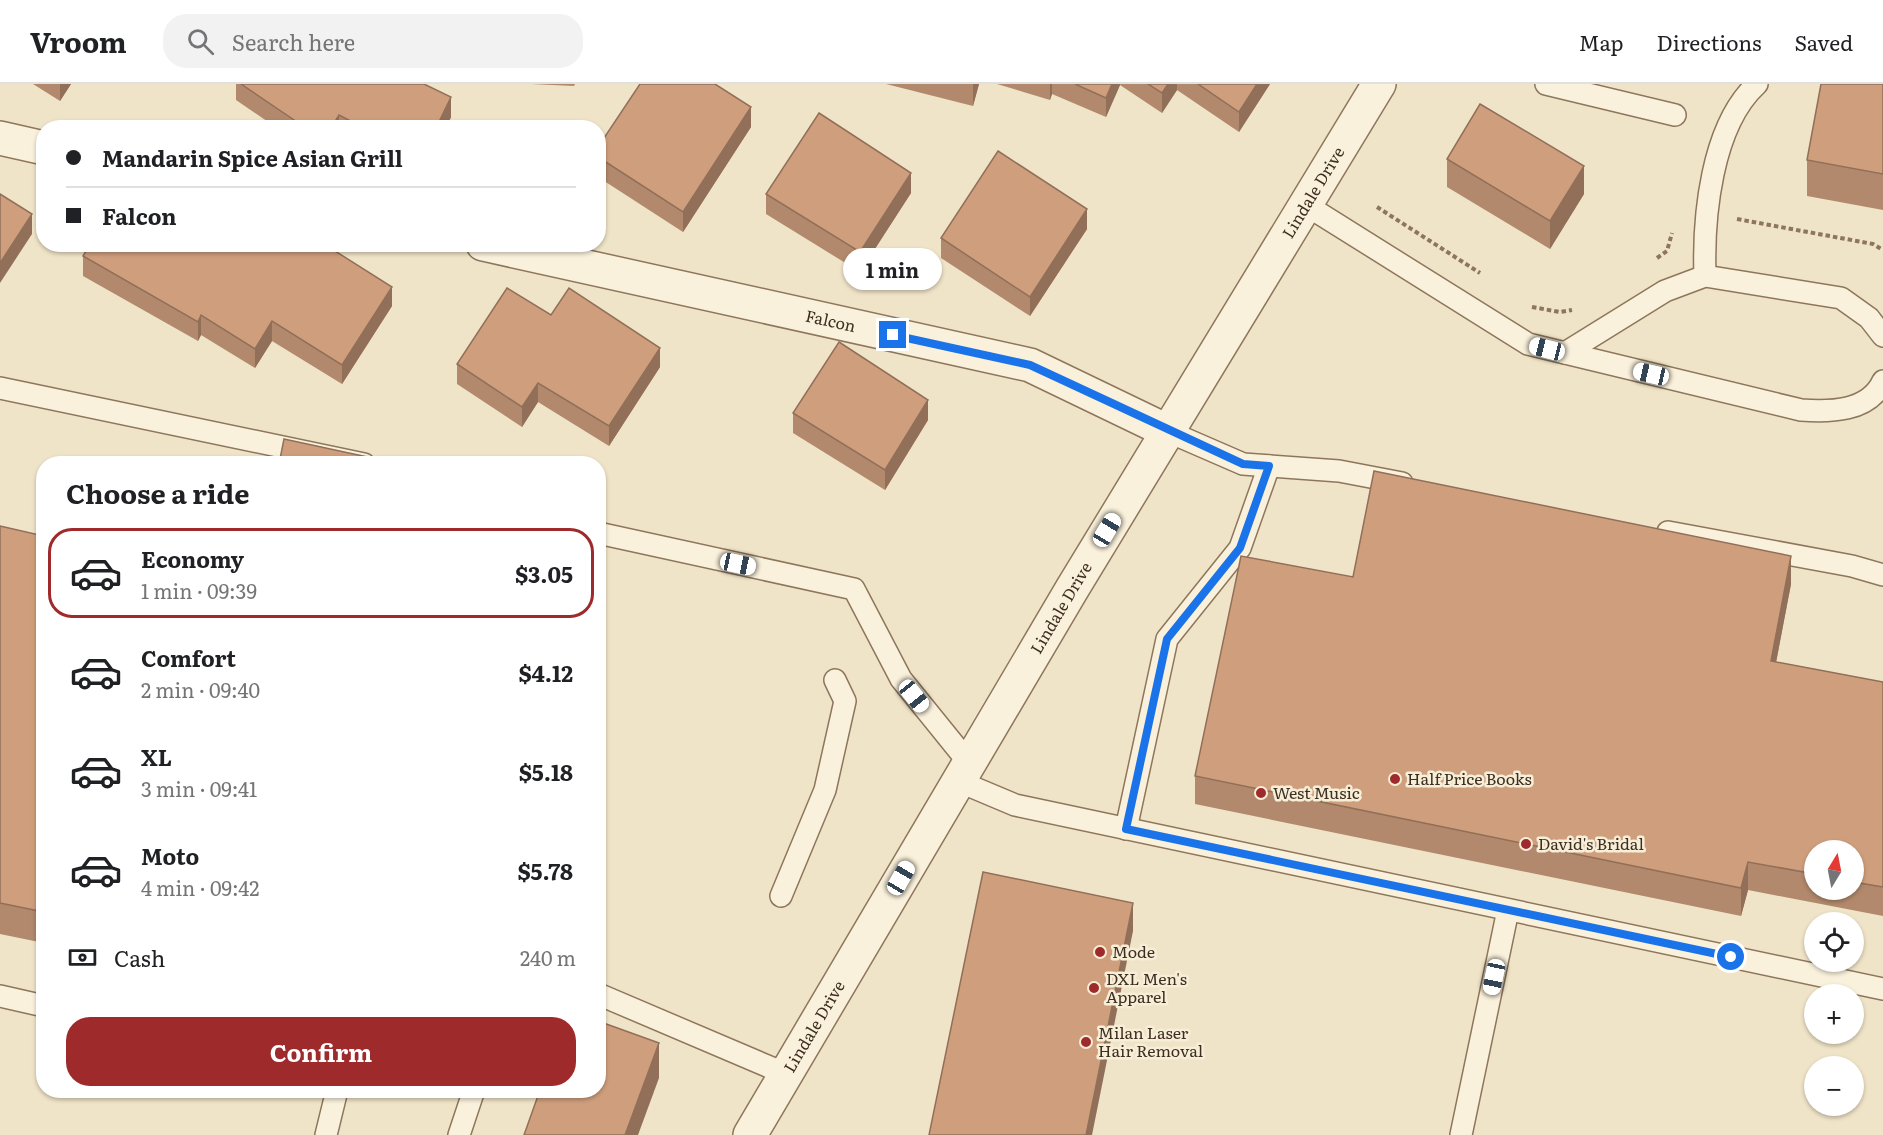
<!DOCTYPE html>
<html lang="en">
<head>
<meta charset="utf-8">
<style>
	:root { --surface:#fff; --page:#f2f2f2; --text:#202124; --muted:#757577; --line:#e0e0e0; --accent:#9e2a2b }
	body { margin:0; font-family:Literata,serif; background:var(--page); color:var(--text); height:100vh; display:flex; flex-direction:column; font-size:22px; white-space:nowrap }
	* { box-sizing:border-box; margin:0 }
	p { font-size:20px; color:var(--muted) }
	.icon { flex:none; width:33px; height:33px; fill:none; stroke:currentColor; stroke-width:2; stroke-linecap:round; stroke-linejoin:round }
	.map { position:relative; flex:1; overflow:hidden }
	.panel { position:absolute; left:36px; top:372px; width:570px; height:642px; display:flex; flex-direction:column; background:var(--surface); border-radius:24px; box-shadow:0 2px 4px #0004 }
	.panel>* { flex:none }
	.hud { position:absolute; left:36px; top:36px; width:570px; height:132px; border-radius:24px; box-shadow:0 2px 4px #0004; display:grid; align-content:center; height:132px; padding:0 30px; background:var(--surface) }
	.needle { width:39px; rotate:10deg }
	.fabs { position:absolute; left:1804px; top:756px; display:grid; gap:12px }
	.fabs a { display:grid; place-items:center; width:60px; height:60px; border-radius:50%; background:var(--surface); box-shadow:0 2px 4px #0004; font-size:30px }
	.end { position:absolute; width:27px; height:27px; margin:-14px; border:8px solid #1a73e8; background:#fff; box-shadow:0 0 0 3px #fff }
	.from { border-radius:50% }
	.bubble { position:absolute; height:42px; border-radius:21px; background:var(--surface); box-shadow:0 2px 4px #0004; font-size:20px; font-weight:700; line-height:42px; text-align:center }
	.car { position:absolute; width:18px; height:36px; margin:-18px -9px; border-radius:8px; box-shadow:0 0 4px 2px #0007; background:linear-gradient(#fff 24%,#345 0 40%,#fff 0 76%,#345 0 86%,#fff 0) }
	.hud b { display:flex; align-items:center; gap:21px; height:57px; font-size:22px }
	.hud b+b { border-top:2px solid var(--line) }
	.hud i { width:15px; height:15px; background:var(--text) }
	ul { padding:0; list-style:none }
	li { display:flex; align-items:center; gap:18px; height:90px; margin:0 12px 9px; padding:0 18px; border:3px solid transparent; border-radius:24px }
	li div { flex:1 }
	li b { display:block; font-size:22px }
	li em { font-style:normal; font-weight:700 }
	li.active { border-color:var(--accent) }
	li>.icon { width:54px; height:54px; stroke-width:1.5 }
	h2 { padding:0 30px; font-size:27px; line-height:72px }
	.pay { display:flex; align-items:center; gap:15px; height:66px; padding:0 30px; font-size:22px }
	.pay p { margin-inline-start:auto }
	.cta { display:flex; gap:12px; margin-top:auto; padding:12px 30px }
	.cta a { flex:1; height:69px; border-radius:24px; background:var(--accent); color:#fff; font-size:24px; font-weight:700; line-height:69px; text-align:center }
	header { display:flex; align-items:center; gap:36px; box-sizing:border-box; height:84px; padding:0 30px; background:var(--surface); border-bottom:2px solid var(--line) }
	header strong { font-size:28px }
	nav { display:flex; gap:33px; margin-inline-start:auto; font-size:21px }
	.search { width:420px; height:54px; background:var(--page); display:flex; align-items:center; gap:15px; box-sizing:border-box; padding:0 21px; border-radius:24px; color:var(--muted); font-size:22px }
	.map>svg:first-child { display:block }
</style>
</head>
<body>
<header>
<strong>Vroom</strong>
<div class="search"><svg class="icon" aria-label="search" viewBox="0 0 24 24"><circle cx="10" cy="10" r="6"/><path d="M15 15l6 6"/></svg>Search here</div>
<nav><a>Map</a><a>Directions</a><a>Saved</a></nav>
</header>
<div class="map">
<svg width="1883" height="1051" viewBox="0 0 1883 1051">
	<rect width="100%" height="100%" fill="#f0e4c8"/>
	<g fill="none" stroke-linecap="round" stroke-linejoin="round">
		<defs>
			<g id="service">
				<path d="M1546 0 1675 31"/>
				<path d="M1306 121 1528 260 1801 326C1830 328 1869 328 1883 297"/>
				<path d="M1705 192C1703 134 1711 42 1757 0"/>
				<path d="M1565 269 1665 207 1705 192 1841 214 1869 234 1883 252"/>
				<path d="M0 304 364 380"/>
				<path d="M1167 347 1243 380 1339 387 1402 399"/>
				<path d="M1668 448 1852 482 1883 491"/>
				<path d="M598 449 854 505 901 595 969 679"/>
				<path d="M958 697 1015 721 1883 905"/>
				<path d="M1126 745 1167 555 1240 464 1269 382"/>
				<path d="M781 812 825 706 845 617 835 596"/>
				<path d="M598 910 786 990"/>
				<path d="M0 912 44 922"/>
				<path d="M326 1051 337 1006"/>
				<path d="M459 1051 474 1006"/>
				<path d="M1461 1051 1508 826"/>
			</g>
			<g id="minor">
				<path d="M0 54 44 64"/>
				<path id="s1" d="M483 160 1030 281 1167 347"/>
				<path id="s2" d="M750 1051 1072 505 1379 0"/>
			</g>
		</defs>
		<!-- service casing -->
		<use href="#service" stroke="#8d765c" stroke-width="24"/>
		<!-- minor casing -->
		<use href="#minor" stroke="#8d765c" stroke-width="36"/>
		<!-- path -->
		<g stroke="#8d765c" stroke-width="4" stroke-dasharray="4.5 3" stroke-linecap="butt">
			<path d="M1377 123 1480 189"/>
			<path d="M1737 135 1873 160 1883 166"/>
			<path d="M1657 174 1667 167 1672 149"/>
			<path d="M1532 223 1560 228 1572 226"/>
		</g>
		<!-- service -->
		<use href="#service" stroke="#faf1dc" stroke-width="21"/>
		<!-- minor -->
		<use href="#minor" stroke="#faf1dc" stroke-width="33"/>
	</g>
	<!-- wall -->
	<g fill="#b2896c" fill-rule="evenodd">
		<path d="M33 0H71L60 17Z"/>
		<path d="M236 0H424L451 33 446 44H277L236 16Z"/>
		<path d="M531 0H575L574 2Z"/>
		<path d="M886 0H979L973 22Z"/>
		<path d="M997 0H1270L1239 48 1177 6 1162 29 1120 1 1106 33 1052 10 1050 16Z"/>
		<path d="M1883 0V126L1807 112V76Z"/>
		<path d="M751 43 683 148 598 93V63Z"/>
		<path d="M1447 75 1584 110 1550 165 1447 103Z"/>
		<path d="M911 109 860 188 766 130V110Z"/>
		<path d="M1087 145 1030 232 941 174V154Z"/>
		<path d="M83 172 392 222 342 300 272 257 255 284 201 251 198 257 83 192Z"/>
		<path d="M551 231 660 283 609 362 538 318 522 343 457 300V280Z"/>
		<path d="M793 329 928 336 885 406 793 349Z"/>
		<path d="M0 442 44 452V859L0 850Z"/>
		<path d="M1791 500 1776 578 1883 598V832L1748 806 1741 832 1195 720V692ZM1815 766H1854V806H1815Z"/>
	</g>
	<!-- shaded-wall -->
	<g fill="#916f58">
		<path d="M60 0H71L60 17Z"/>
		<path d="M973 0H979L973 22Z"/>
		<path d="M1050 0H1052V10L1050 16Z"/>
		<path d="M1112 0H1120V1L1106 33V14Z"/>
		<path d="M1168 0H1177V6L1162 29V9Z"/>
		<path d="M1257 0H1270L1239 48V28Z"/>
		<path d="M451 13V33L446 44H436Z"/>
		<path d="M751 23V43L683 148V128Z"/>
		<path d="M339 31V44H331Z"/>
		<path d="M1584 82V110L1550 165V137Z"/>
		<path d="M911 89V109L860 188V168Z"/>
		<path d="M1087 125V145L1030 232V213Z"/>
		<path d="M32 130V150L0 199V179Z"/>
		<path d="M392 203V222L342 300V281Z"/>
		<path d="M201 231V251L198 257V238Z"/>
		<path d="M272 237V257L255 284V265Z"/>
		<path d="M660 264V283L609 362V342Z"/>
		<path d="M538 299V318L522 343V323Z"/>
		<path d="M928 316V336L885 406V386Z"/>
		<path d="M1791 472V500L1771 605V577Z"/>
		<path d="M1748 778V806L1741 832V804Z"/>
		<path d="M1133 819V847L1092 1051H1086Z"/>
		<path d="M659 959V994L638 1051H625Z"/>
	</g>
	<!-- building -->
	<g fill="#cf9f7d" stroke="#916f58" stroke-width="1.5">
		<path d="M241 0H424L451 13 436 44H364L339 31 331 44H306Z"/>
		<path d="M640 0H715L751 23 683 128 598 73V63Z"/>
		<path d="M1075 0H1112L1106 14Z"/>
		<path d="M1148 0H1168L1162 9Z"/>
		<path d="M1198 0H1257L1239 28Z"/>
		<path d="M1821 0H1883V90L1807 76Z"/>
		<path d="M1480 20 1584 82 1550 137 1447 75Z"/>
		<path d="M819 29 911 89 860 168 766 110Z"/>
		<path d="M998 67 1087 125 1030 213 941 154Z"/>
		<path d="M0 110 32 130 0 179Z"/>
		<path d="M90 160H276L288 167 292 160H324L392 203 342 281 272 237 255 265 201 231 198 238 83 172Z"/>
		<path d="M507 204 551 231 569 204 660 264 609 342 538 299 522 323 457 280Z"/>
		<path d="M839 258 928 316 885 386 793 329Z"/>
		<path d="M284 355 400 380H279Z"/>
		<path d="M1374 387 1791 472 1771 577 1883 598V803L1854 798V766H1815V790L1748 778 1741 804 1195 692 1241 472 1353 493Z"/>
		<path d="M0 442 44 452V828L0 819Z"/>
		<path d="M983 788 1133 819 1086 1051H929Z"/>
		<path d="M598 937 659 959 625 1051H524L540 1006H598Z"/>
	</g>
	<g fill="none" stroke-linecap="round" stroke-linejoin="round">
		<!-- route -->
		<path stroke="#1a73e8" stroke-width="8" d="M893 251 1030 281 1243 380 1269 382 1240 464 1167 555 1126 745 1731 873"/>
	</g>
	<!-- markers -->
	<g fill="#9e2a2b" stroke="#f7eed8" stroke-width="2">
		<circle cx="1395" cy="695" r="6"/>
		<circle cx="1261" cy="709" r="6"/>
		<circle cx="1526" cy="760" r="6"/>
		<circle cx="1100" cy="868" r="6"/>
		<circle cx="1094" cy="904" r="6"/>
		<circle cx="1086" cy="958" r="6"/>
	</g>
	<g text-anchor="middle" stroke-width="5" stroke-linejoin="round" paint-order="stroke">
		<!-- street labels -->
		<g font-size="16" fill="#3d2e20" stroke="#f7eed8">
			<text dy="6" stroke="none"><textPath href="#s2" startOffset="1098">Lindale Drive</textPath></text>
			<text dy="6" stroke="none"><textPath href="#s1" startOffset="356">Falcon</textPath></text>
			<text dy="6" stroke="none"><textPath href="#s2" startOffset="612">Lindale Drive</textPath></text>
			<text dy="6" stroke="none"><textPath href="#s2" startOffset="126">Lindale Drive</textPath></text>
		</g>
		<!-- poi labels -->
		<g font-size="16" fill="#3d2e20" stroke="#f7eed8" text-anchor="start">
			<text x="1407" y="701">Half Price Books</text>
			<text x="1273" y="715">West Music</text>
			<text x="1538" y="766">David's Bridal</text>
			<text x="1112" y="874">Mode</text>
			<text x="1106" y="901">DXL Men's<tspan x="1106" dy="18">Apparel</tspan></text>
			<text x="1098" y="955">Milan Laser<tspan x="1098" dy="18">Hair Removal</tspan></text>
		</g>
	</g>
</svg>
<div class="fabs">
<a><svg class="needle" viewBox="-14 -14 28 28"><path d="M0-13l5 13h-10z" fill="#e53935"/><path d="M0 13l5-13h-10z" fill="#757577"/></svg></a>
<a><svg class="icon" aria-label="locate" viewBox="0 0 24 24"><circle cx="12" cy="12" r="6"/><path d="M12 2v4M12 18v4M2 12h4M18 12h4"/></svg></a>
<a>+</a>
<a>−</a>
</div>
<i class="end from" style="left:1731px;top:873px"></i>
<i class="end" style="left:893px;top:251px"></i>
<div class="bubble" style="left:843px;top:164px;width:99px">1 min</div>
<i class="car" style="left:1547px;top:265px;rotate:284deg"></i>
<i class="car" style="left:1651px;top:290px;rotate:283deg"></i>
<i class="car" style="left:1107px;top:446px;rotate:31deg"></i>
<i class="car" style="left:738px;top:480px;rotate:102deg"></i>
<i class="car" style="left:914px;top:612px;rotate:141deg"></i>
<i class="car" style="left:901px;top:794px;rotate:30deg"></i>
<i class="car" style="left:1494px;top:893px;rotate:192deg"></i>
<div class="hud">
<b><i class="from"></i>Mandarin Spice Asian Grill</b>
<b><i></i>Falcon</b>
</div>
<section class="panel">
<h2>Choose a ride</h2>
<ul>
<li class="active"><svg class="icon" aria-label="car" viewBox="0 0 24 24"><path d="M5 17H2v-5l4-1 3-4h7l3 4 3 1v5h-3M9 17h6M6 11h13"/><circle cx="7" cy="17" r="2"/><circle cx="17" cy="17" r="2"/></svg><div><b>Economy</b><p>1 min · 09:39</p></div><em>$3.05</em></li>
<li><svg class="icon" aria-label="car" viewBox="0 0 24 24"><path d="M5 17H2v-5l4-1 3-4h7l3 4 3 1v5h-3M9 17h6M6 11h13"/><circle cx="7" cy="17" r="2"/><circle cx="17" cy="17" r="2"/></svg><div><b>Comfort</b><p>2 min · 09:40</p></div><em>$4.12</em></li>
<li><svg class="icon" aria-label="car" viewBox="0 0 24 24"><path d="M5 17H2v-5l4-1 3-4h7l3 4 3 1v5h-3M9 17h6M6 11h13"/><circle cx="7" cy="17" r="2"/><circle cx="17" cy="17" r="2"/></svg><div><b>XL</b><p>3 min · 09:41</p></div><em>$5.18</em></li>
<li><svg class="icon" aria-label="car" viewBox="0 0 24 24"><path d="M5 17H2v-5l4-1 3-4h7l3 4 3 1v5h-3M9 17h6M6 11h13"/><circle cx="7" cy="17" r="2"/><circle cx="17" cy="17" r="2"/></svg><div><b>Moto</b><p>4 min · 09:42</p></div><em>$5.78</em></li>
</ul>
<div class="pay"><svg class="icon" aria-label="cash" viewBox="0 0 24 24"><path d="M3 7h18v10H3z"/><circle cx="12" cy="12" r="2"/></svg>Cash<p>240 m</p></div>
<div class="cta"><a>Confirm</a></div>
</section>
</div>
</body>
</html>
